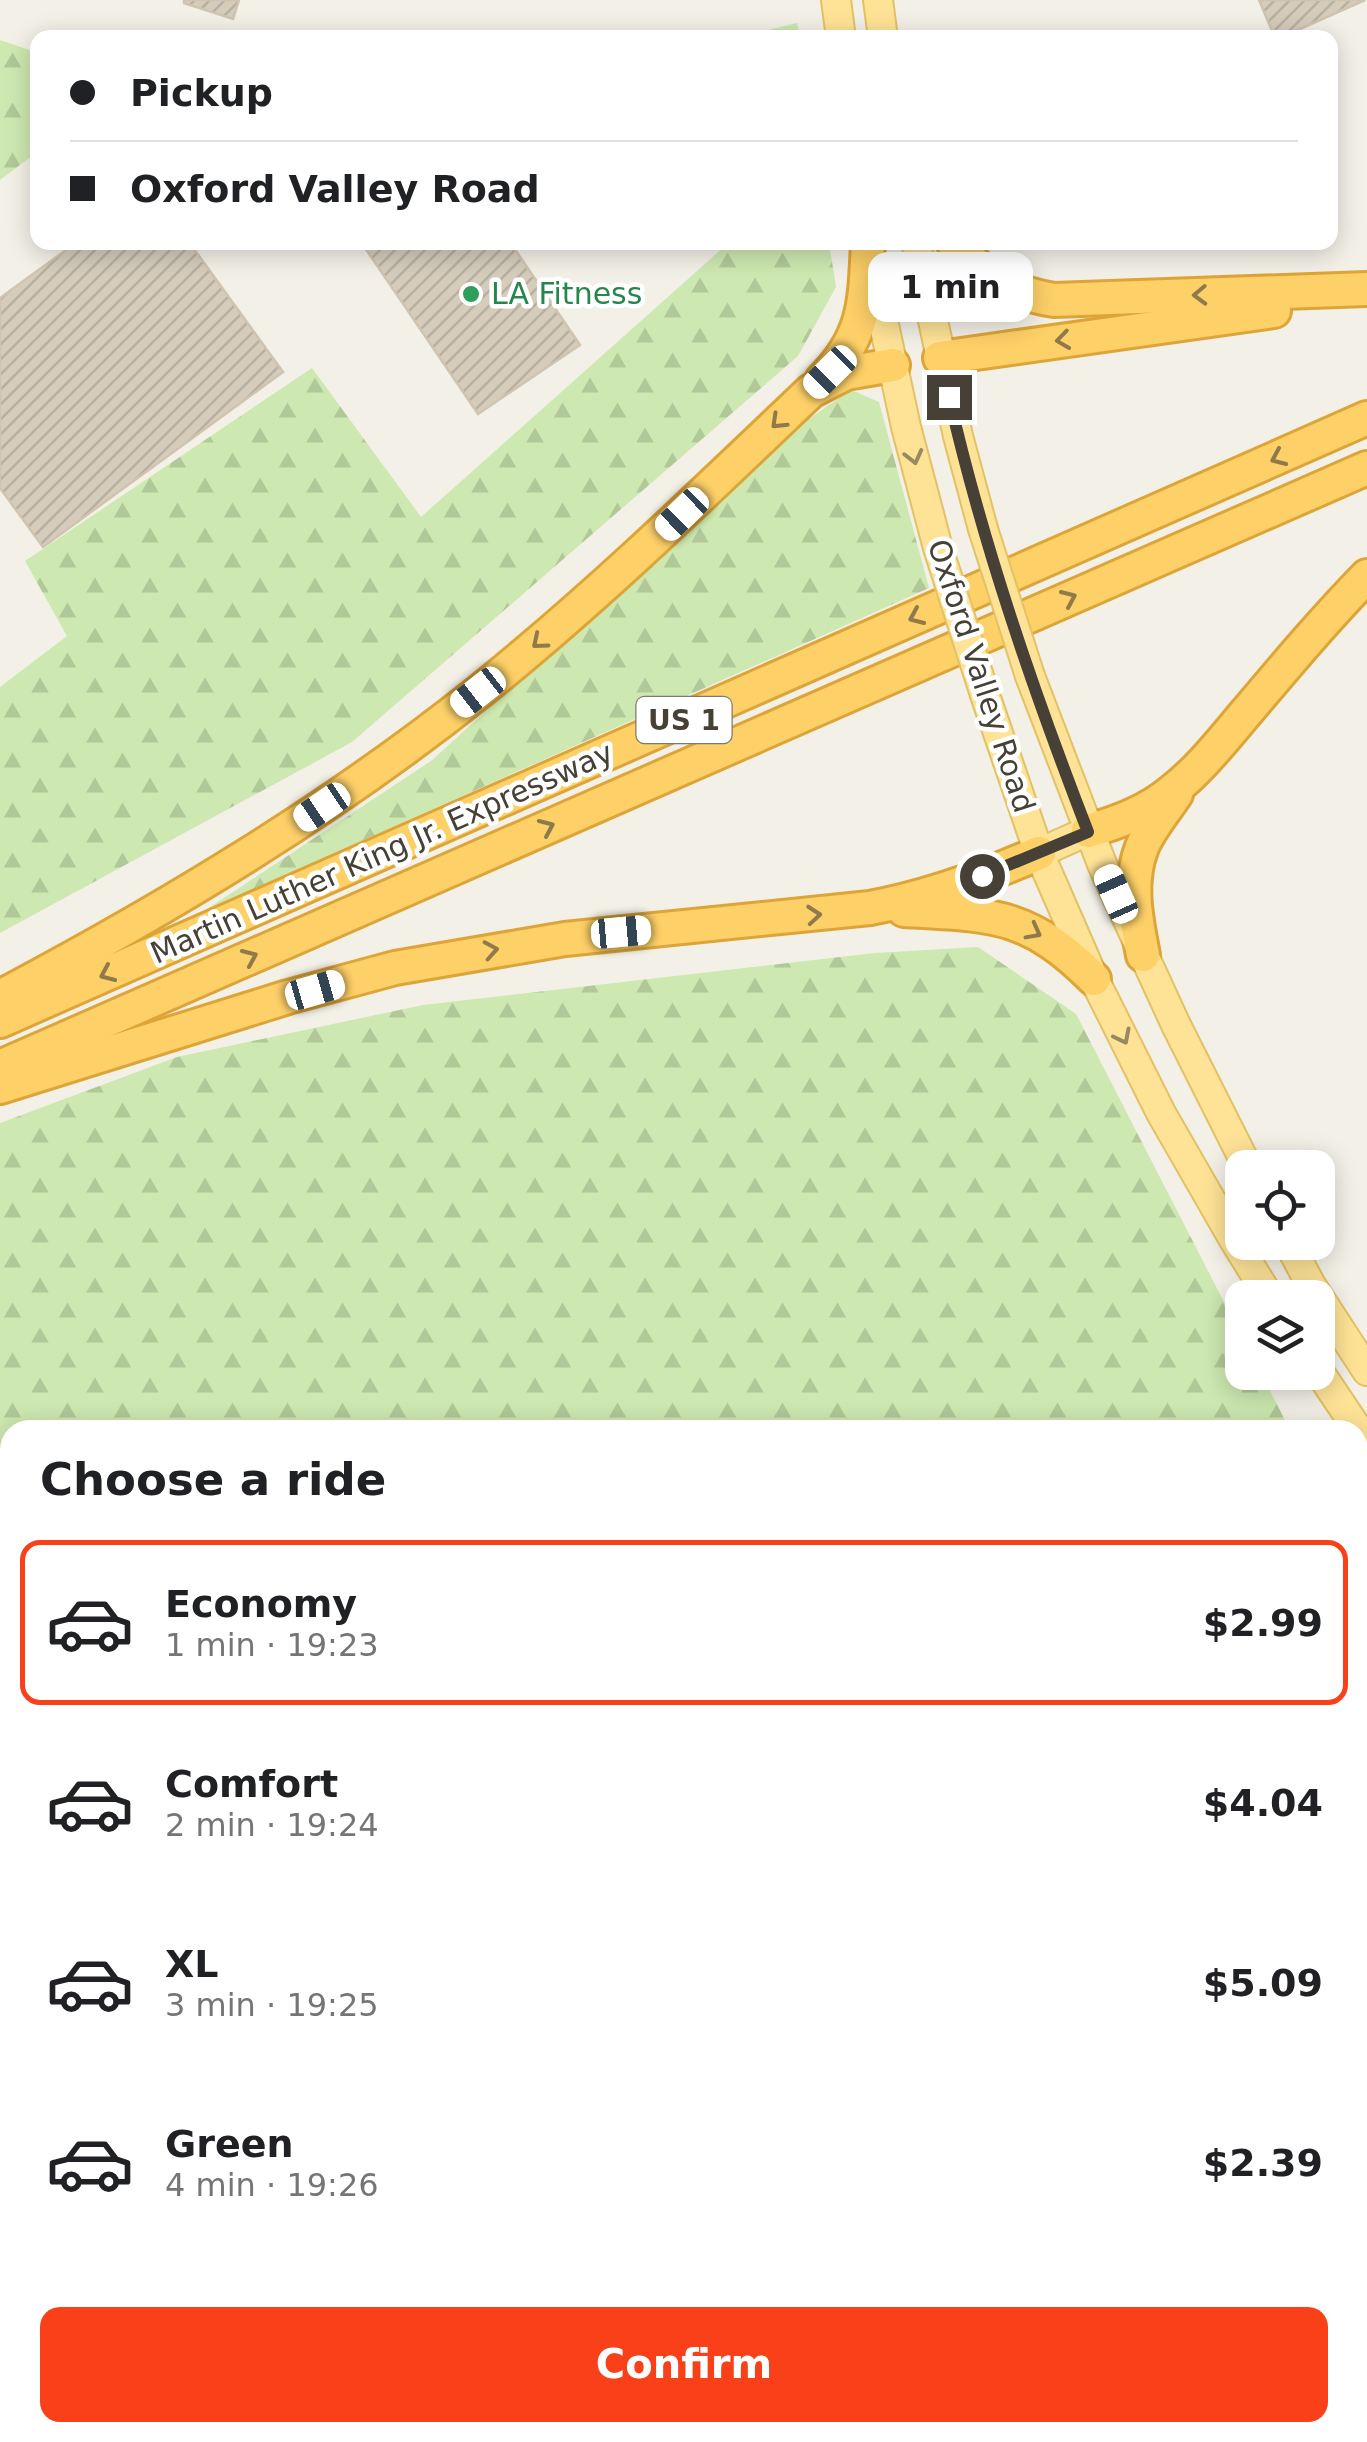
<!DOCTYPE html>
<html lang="en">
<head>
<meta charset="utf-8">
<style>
	:root { --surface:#fff; --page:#f6f6f6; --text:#202124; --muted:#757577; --line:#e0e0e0; --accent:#f94018 }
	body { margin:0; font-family:"DejaVu Sans",sans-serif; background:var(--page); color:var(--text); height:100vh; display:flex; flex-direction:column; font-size:38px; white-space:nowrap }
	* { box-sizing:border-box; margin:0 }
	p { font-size:32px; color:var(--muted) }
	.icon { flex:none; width:55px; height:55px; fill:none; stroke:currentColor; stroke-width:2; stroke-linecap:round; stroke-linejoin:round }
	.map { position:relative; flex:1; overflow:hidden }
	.sheet { position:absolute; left:0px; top:1420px; width:1368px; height:1022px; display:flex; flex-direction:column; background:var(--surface); border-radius:30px 30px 0 0; box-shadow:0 5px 25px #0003 }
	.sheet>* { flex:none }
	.hud { position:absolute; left:30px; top:30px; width:1308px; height:220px; border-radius:20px; box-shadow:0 5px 25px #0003; display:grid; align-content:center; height:220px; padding:0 40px; background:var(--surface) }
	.buttons { position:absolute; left:1225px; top:1150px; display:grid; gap:20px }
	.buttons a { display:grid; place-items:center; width:110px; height:110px; border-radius:20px; background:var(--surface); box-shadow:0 5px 25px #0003; font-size:50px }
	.end { position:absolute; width:45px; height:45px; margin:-22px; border:12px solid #464036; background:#fff; box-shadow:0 0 0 5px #fff }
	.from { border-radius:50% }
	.bubble { position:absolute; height:70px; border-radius:20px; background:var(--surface); box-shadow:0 5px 25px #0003; font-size:32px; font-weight:800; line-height:70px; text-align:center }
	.car { position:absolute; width:30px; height:60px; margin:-30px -15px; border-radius:12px; box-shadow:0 0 8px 2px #0007; background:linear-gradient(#fff 24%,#345 0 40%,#fff 0 76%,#345 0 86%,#fff 0) }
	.hud b { display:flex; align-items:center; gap:35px; height:95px; font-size:38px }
	.hud b+b { border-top:2px solid var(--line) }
	.hud i { width:25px; height:25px; background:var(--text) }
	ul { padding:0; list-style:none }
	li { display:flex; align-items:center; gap:30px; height:165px; margin:0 20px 15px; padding:0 20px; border:5px solid transparent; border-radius:20px }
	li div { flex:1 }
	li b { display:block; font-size:38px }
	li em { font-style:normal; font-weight:800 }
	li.selected { border-color:var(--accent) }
	li>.icon { width:90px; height:90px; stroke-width:1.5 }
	h2 { padding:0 40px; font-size:45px; line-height:120px }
	.action { display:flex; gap:20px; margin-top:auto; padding:20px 40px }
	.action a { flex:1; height:115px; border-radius:20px; background:var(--accent); color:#fff; font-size:40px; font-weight:800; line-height:115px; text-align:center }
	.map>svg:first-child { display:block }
</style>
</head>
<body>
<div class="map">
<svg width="1367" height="2442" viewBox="0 0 1367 2442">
	<defs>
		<pattern id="forest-firs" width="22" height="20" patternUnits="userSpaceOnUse" patternTransform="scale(2.5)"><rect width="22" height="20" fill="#cde8b0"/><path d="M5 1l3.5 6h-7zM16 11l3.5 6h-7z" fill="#b1c898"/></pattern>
		<pattern id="building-hatch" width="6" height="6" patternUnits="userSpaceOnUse" patternTransform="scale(2.5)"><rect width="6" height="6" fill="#d5ccbc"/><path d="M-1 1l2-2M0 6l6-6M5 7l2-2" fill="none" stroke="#b8b0a2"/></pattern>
	</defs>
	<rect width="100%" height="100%" fill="#f3f0e7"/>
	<!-- forest -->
	<g fill="url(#forest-firs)">
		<path d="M797 23 800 37H740Z"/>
		<path d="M0 40 38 53 37 152 0 180Z"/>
		<path d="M724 243H829L836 287 798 356 352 742 0 933V687L67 636 25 561 312 368 421 517 725 246Z"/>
		<path d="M851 390 879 402 929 588 204 911 431 761 803 423Z"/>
		<path d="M978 947 1076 1014 1242 1337V1372L1261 1373 1290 1430H10V2432H901L902 2442H0V1123L177 1057 423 1005 875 953Z"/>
	</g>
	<!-- building -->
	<g fill="url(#building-hatch)" stroke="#d0c4b0" stroke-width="2.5">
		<path d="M184 0H239L233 19 184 3Z"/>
		<path d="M1259 0H1365L1280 38H1275Z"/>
		<path d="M77 242H189L283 372 43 547 0 488V298Z"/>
		<path d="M361 242H510L580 345 478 414Z"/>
	</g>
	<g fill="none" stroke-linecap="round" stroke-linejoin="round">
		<defs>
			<g id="major">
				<path d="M836 0 841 38"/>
				<path d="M878 0 883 38"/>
				<path d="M916 242 958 436 983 529"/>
				<path d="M872 269 906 427 938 548"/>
				<path d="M1030 676 1102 864 1176 1025 1248 1168"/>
				<path d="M985 695 1039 853 1094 979 1161 1113 1234 1240 1270 1298"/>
				<path d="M1039 853 1088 831"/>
				<path d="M1288 1242 1311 1285 1367 1371"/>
				<path d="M1318 1370 1367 1443"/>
			</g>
			<g id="highway">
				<path d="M953 242C981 274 1012 294 1054 300L1367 289"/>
				<path d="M940 358 1274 311"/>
				<path d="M822 380C866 336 865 302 868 243"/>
				<path d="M1088 831C1117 823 1147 812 1171 792 1201 769 1225 737 1250 708 1288 663 1326 618 1367 576"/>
				<path d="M904 910C993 915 1028 913 1094 979"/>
				<path d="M1143 955C1136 919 1128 882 1142 847 1150 828 1165 811 1176 794"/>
				<path d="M0 997C168 908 331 810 479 692 596 598 703 494 811 391L846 373 893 365"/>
				<path d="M0 1021 1367 418"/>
				<path d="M0 1067 1367 468"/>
				<path d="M0 1087 288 997 395 968 565 939 870 908C929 897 984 877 1039 853"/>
			</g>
		</defs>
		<!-- major casing -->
		<use href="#major" stroke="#e3c165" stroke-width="32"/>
		<!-- highway casing -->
		<use href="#highway" stroke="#dda537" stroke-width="38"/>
		<!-- major -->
		<use href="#major" stroke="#fee396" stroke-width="28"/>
		<!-- highway -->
		<use href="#highway" stroke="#fdd068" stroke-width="32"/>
		<defs>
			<g id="major-bridge">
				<path d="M983 529 1030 676"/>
				<path d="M938 548 985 695"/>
			</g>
		</defs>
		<!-- major-bridge casing -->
		<use href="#major-bridge" stroke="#e3c165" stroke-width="32" stroke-linecap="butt"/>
		<!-- major-bridge -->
		<use href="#major-bridge" stroke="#fee396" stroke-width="28"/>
	</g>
	<!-- one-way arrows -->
	<defs><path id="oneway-chevron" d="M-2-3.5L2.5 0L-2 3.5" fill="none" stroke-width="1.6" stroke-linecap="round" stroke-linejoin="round" transform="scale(2.5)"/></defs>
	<g stroke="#8f7a4a">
		<use href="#oneway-chevron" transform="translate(1200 295) rotate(178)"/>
		<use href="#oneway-chevron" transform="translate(1063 340) rotate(172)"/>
		<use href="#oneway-chevron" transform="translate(778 422) rotate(136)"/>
		<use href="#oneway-chevron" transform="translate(1278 458) rotate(156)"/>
		<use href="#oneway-chevron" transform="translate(1069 598) rotate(-24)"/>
		<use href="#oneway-chevron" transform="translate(916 617) rotate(156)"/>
		<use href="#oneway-chevron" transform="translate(539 642) rotate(140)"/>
		<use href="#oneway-chevron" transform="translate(547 827) rotate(-24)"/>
		<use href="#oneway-chevron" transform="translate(814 915) rotate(-5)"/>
		<use href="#oneway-chevron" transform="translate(1034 932) rotate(28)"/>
		<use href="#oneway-chevron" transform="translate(491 950) rotate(-10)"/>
		<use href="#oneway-chevron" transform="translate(250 957) rotate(-24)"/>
		<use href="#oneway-chevron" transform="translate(107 974) rotate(156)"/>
	</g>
	<g stroke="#998961">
		<use href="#oneway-chevron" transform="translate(914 457) rotate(76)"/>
		<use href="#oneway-chevron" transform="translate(1123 1037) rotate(63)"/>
	</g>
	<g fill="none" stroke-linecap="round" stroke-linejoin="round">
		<!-- route -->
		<path stroke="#464036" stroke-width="12" d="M949 397C983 545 1033 690 1088 832L982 876"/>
	</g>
	<!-- markers -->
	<circle fill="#2e9e5b" stroke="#fff" stroke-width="4" cx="471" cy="294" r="10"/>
	<g text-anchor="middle" stroke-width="9" stroke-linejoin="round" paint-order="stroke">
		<!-- shield labels -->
		<rect fill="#fff" stroke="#7e7972" stroke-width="2.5" x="636.5" y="697" width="95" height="46" rx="8"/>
		<g font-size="28" font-weight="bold" fill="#464036">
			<text x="684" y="730">US 1</text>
		</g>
		<!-- leisure labels -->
		<g font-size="30" fill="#27864d" stroke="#fff" text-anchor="start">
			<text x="491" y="304">LA Fitness</text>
		</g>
		<!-- street labels -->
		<g font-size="30" fill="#464036" stroke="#fff">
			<text transform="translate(981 676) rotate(72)" y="10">Oxford Valley Road</text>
			<text transform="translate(382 853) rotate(-24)" y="10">Martin Luther King Jr. Expressway</text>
		</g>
	</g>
</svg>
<div class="buttons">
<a><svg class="icon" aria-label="locate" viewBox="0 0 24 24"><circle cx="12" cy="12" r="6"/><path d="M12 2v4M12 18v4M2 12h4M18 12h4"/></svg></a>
<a><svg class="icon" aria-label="layers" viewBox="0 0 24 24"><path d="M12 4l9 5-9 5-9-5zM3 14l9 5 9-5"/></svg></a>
</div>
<i class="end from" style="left:982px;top:876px"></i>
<i class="end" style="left:949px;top:397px"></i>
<div class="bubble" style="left:868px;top:252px;width:165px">1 min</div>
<i class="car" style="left:830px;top:372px;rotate:225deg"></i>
<i class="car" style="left:682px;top:514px;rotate:226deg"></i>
<i class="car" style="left:478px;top:692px;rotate:232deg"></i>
<i class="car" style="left:322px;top:807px;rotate:236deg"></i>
<i class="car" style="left:1116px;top:894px;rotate:336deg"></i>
<i class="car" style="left:621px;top:932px;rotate:85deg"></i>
<i class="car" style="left:315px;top:990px;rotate:74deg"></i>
<div class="hud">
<b><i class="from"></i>Pickup</b>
<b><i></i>Oxford Valley Road</b>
</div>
<section class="sheet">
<h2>Choose a ride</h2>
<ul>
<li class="selected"><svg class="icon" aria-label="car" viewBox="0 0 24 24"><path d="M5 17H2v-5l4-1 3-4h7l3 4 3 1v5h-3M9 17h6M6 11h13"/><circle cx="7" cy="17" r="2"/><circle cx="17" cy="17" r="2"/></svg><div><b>Economy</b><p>1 min · 19:23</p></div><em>$2.99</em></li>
<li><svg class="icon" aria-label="car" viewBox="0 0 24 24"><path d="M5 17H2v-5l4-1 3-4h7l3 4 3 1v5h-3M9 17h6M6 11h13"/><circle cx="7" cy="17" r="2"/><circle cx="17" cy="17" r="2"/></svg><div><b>Comfort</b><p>2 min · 19:24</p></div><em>$4.04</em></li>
<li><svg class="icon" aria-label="car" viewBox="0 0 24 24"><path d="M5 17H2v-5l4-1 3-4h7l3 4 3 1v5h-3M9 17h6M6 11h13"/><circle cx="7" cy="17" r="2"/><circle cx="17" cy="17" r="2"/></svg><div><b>XL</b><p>3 min · 19:25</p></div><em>$5.09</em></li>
<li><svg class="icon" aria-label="car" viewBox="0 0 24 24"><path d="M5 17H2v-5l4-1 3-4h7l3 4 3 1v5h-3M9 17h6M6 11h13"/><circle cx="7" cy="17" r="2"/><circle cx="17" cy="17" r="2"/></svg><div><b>Green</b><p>4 min · 19:26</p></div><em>$2.39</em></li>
</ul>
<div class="action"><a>Confirm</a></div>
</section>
</div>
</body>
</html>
